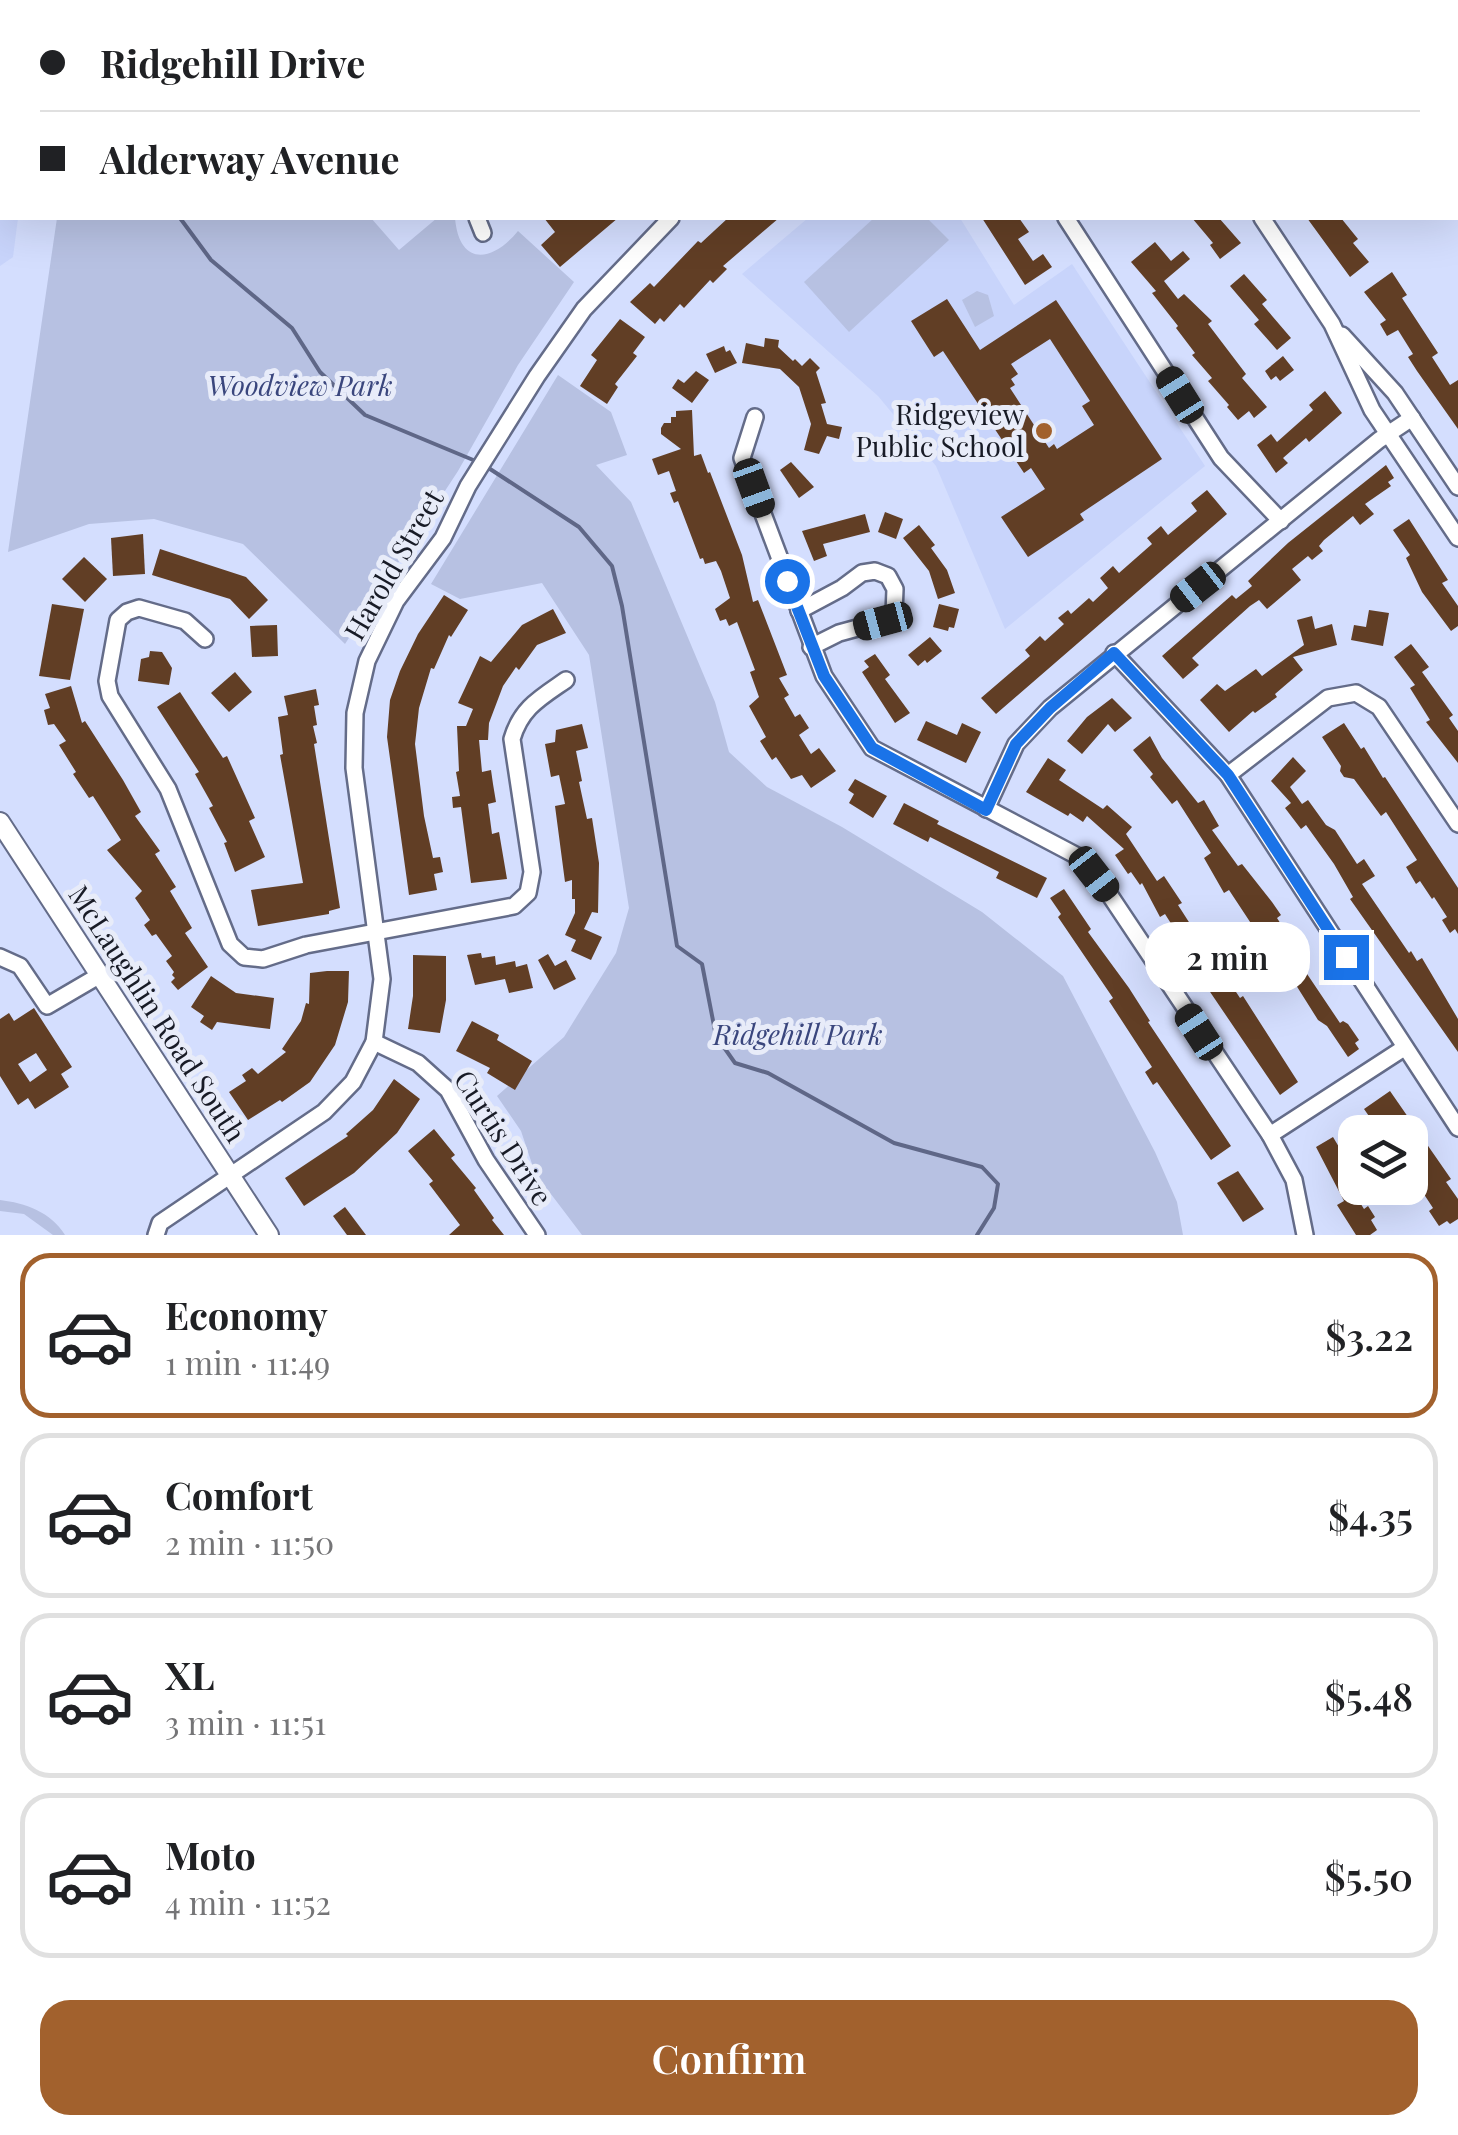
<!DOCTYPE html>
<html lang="en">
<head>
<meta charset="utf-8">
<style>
	:root { --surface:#fff; --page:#f6f6f6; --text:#202124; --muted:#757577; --line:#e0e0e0; --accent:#a2612d }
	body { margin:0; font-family:"Playfair Display",serif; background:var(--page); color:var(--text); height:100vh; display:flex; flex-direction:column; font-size:38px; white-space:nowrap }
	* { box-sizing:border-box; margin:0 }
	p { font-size:32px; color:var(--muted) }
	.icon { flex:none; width:55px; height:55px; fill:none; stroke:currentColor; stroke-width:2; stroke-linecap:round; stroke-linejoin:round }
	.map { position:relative; height:1235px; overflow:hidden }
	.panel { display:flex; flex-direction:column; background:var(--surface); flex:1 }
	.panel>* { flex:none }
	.banner { position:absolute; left:0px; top:0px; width:1460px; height:220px; box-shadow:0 10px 40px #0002; display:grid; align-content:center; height:220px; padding:0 40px; background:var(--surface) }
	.fabs { position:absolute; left:1338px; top:1115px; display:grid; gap:20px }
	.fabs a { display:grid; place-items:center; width:90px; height:90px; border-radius:20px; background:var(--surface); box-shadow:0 10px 40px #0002; font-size:50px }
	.end { position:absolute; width:45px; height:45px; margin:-22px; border:12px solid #1a73e8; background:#fff; box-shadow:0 0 0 5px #fff }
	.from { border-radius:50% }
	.bubble { position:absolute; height:70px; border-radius:30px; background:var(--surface); box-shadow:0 10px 40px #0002; font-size:32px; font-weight:600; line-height:70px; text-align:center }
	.car { position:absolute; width:30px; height:60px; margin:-30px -15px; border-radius:12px; box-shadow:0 0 8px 2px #0007; background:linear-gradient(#222 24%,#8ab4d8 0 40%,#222 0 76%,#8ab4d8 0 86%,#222 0) }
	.banner b { display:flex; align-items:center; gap:35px; height:95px; font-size:38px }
	.banner b+b { border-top:2px solid var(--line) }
	.banner i { width:25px; height:25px; background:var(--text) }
	ul { padding:18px 0 0; list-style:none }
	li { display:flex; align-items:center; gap:30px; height:165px; margin:0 20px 15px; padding:0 20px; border:5px solid var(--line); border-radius:30px }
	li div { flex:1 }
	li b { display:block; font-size:38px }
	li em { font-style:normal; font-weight:600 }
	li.current { border-color:var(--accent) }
	li>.icon { width:90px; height:90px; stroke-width:1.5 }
	.cta { display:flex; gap:20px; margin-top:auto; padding:20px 40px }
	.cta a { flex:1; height:115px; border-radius:30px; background:var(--accent); color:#fff; font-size:40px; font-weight:600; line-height:115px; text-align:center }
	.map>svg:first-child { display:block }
</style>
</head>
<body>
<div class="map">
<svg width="1458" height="1235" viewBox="0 0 1458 1235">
	<rect width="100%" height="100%" fill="#d4defe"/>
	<!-- built -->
	<g fill="#c8d4fb">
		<path d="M0 152 2 218H18L13 257 0 266Z"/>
		<path d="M808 218H960L1014 305 1072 264 1205 466 1005 629 936 466 878 396 742 274Z"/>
	</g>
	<!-- green -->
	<g fill="#b7c1e2">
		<path d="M0 0H65L2 2V154Z"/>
		<path d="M57 218H371L399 250 437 218H455C459 265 491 264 518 231L574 282 518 365 458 471 345 644 243 544 154 519 89 524 8 552Z"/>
		<path d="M874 218H927L949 240 849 332 804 282Z"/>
		<path d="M977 291 988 295 994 316 975 327 962 300Z"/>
		<path d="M558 375 611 412 627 455 596 465 631 502 715 702 729 752 767 787 842 827 982 912 1063 976 1155 1152 1177 1202 1183 1235H582L535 1173 521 1131 497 1096 564 1037 616 953 629 908 589 655 542 583 460 599 431 584Z"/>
		<path d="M0 1200C25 1203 51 1212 65 1235H53L24 1214 0 1211Z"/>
	</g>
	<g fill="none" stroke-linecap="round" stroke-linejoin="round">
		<!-- stream -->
		<g stroke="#5f6787" stroke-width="4">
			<path d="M0 73 2 78"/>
			<path d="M180 218 211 260 292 328 320 372 365 415 478 462"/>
			<path d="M487 467 579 527 612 566 622 606 677 946 702 964 716 1036 735 1063 768 1073 894 1143 982 1167 998 1184 994 1208 977 1235"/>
		</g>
	</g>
	<!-- building -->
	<g fill="#613e25" fill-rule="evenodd">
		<path d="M544 218H618L560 267 541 245 555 232Z"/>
		<path d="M728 218H779L723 266 727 269 713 283 710 280 684 308 680 304 664 322 660 318 655 324 630 302 650 283 654 287 698 241 701 243Z"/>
		<path d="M982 218H1019L1029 232 1018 239 1033 261 1043 254 1052 267 1025 285Z"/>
		<path d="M1192 218H1219L1241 243 1220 259 1210 245 1213 243Z"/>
		<path d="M1307 218H1341L1358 239 1353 243 1369 262 1350 277Z"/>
		<path d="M1155 242 1171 261 1183 251 1190 259 1164 281 1178 299 1184 294 1212 321 1208 324 1246 374 1242 378 1267 407 1254 418 1249 411 1238 420 1227 407 1229 405 1208 381 1212 378 1192 355 1195 353 1176 328 1178 326 1152 293 1156 291 1131 262Z"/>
		<path d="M1392 272 1407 295 1402 298 1438 353 1432 357 1450 385 1458 380V429L1417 371 1408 357 1413 354 1398 330 1387 336 1380 324 1386 320 1364 292Z"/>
		<path d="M1244 274 1267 300 1262 304 1291 338 1277 350 1254 324 1259 320 1230 286Z"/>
		<path d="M947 299 980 350 1056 300 1162 459 1080 514 1084 520 1028 557 1001 517 1045 489 1031 468 1024 473 943 351 934 357 911 321ZM1050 339 1090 401 1082 406 1094 425 1057 449 1054 444 1049 448 1010 388 1015 385 1011 379 1018 374 1011 364Z"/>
		<path d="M620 319 645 337 633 353 637 356 615 384 618 387 607 404 580 386 597 360 591 355Z"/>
		<path d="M765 338 779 340 778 347 793 361 795 359 802 366 810 358 820 368 816 372 826 403 821 404 827 424 842 427 839 439 827 436 819 454 804 450 811 424 799 387 780 369 742 363 746 343 764 347Z"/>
		<path d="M724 346 726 352 730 350 737 363 715 373 706 354Z"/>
		<path d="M1283 356 1294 370 1280 381 1276 376 1271 380 1265 371Z"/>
		<path d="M696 371 709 380 692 403 672 388 678 379 684 383Z"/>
		<path d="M1325 391 1342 413 1309 442 1306 438 1283 458 1288 463 1276 473 1257 445 1271 434 1277 442 1313 410 1309 405Z"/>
		<path d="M692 410 694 456 701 454 708 473 710 472 742 555 753 602 758 600 787 675 779 678 789 695 784 698 795 717 800 714 809 728 799 735 811 754 819 748 836 771 811 788 802 775 791 779 776 757 772 760 760 741 766 737 749 706 759 697 750 672 755 670 737 622 729 626 726 619 720 621 715 609 730 598 721 571 716 561 705 564 703 558 700 559 678 501 674 503 670 493 676 491 669 471 658 475 652 459 681 449 661 434V428L664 423H671V417H676V411Z"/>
		<path d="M791 462 814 487 799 498 780 470Z"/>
		<path d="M1386 465 1394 478 1388 482 1391 486 1365 504 1374 514 1360 525 1353 516 1324 540 1319 546 1323 551 1312 560 1308 556 1292 569 1301 580 1267 609 1259 600 1250 606 1192 658 1199 665 1183 679 1162 656 1232 595 1236 599 1252 586 1248 581 1288 543Z"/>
		<path d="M1207 490 1227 514 996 714 981 698 1030 656 1025 650 1040 636 1045 641 1064 624 1058 618 1068 610 1071 614 1089 598 1093 602 1108 588 1100 578 1113 566 1119 573 1152 544 1147 538 1161 526 1168 535 1197 511 1191 503Z"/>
		<path d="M885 512 903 519 896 539 878 532Z"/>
		<path d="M865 514 870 532 823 544 827 556 814 561 802 531Z"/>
		<path d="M1409 519 1448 580 1442 583 1458 606V626L1451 631 1422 592 1406 558 1410 555 1393 530Z"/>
		<path d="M919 525 935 545 931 548 947 570 955 593 938 599 929 571 903 538Z"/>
		<path d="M143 534 145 574 113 576 111 538Z"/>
		<path d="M160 549 246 577 268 600 249 619 230 599 152 575Z"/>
		<path d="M84 557 107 579 85 602 62 579Z"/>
		<path d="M444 595 468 610 451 637 449 635 434 669 431 668 419 708 415 744 424 816 433 858 440 857 443 872 434 874 437 890 409 895 387 737 390 700 400 671 418 634Z"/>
		<path d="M52 604 84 609 70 680 39 676Z"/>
		<path d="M939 604 959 609 954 628 949 627 948 631 933 627Z"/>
		<path d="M553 609 566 633 537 645 519 670 516 667 503 686 489 723 488 740H479L482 772 491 770 493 784 496 802 488 804 492 834 499 832 507 879 471 883 461 807 453 808 452 797 460 796 456 772 459 771 457 726H466L473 709 458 703 480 656 491 662 522 625Z"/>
		<path d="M1369 610 1389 613 1383 646 1351 640 1354 625 1366 627Z"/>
		<path d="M1312 616 1315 629 1332 624 1337 645 1293 657 1303 670 1275 694 1277 697 1255 713 1253 711 1229 732 1200 700 1217 684 1225 691 1256 669 1262 676 1304 645 1297 620Z"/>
		<path d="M277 625 278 656 252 657 250 626Z"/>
		<path d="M930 637 942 651 927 663 925 660 918 666 908 655Z"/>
		<path d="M1411 644 1429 667 1422 672 1453 715 1449 718 1458 731V763L1426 722 1430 720 1410 688 1415 685 1394 657Z"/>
		<path d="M150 651 162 652 172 668 169 685 138 681 141 659 149 657Z"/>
		<path d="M875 654 890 675 885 679 910 713 895 723 862 672 869 667 864 661Z"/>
		<path d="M235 672 252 692 229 712 211 693Z"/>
		<path d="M71 686 82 723 85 721 123 780 141 812 135 816 160 851 155 854 176 887 170 891 192 928 185 933 208 967 178 990 171 982 175 978 172 975 174 972 166 961 172 956 156 934 152 936 144 925 150 920 135 898 142 891 107 850 121 840 93 796 89 798 73 774 76 772 59 745 66 741 54 724 48 725 44 710 50 708 45 694Z"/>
		<path d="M316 689 319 705 314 706 317 725 313 726 317 743 314 744 340 908 329 911V914L258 926 251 890 303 883 280 755 283 754 278 717 288 715 284 696Z"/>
		<path d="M180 692 223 758 227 756 255 818 249 821 265 857 235 872 224 843 227 842 209 808 213 806 195 774 199 772 157 707Z"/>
		<path d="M1112 698 1132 718 1115 732 1108 724 1082 754 1067 741 1087 717Z"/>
		<path d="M926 721 957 735 962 723 981 732 966 763 917 740Z"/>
		<path d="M1344 723 1361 749 1364 747 1383 778 1385 777 1458 888V934L1455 929 1450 933 1442 920 1447 917 1434 897 1432 899 1420 881 1416 884 1406 867 1417 860 1386 812 1381 816 1354 779 1344 777 1340 771 1341 766 1322 737Z"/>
		<path d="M582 724 588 748 576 751 582 781 579 782 587 819 592 818 599 863 598 913 592 912 584 929 602 937 591 960 571 951 576 940 565 935 575 913V899H572V880L565 882 555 806 565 804 559 775 551 777 545 744 555 742 556 730Z"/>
		<path d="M1150 736 1162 758 1198 803 1204 800 1219 826 1212 830 1238 866 1242 864 1272 902 1281 915 1277 918 1288 935 1292 933 1304 950 1295 956 1340 1023 1343 1021 1348 1024 1359 1040 1355 1043 1359 1049 1348 1057 1327 1026 1318 1020 1262 931 1258 934 1229 890 1224 893 1204 858 1211 853 1177 800 1172 804 1150 777 1153 774 1133 750Z"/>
		<path d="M1293 757 1306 771 1290 787 1302 804 1308 800 1326 825 1335 830 1357 864 1364 859 1375 876 1362 884 1409 953 1411 951 1417 961 1422 958 1458 1019V1052L1350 899 1353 897 1334 864 1306 825 1301 829 1285 808 1291 803 1271 781Z"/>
		<path d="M1048 758 1066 770 1059 780 1103 809 1107 805 1132 827 1126 834 1157 881 1164 876 1182 903 1178 905 1194 930 1190 934 1204 955 1209 951 1240 998 1243 996 1298 1082 1280 1095 1185 955 1174 936 1177 933 1165 914 1160 917 1142 883 1140 885 1131 872 1128 874 1115 855 1124 849 1087 816 1083 822 1070 813 1068 816 1026 792Z"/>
		<path d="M855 779 887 796 873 818 849 803 854 794 848 790Z"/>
		<path d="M904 803 939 821 937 824 1047 878 1037 898 996 878 999 872 930 837 928 842 893 824Z"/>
		<path d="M1064 889 1091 929 1088 932 1129 988 1150 1021 1148 1022 1231 1146 1211 1160 1157 1082 1153 1085 1145 1072 1152 1067 1109 1001 1113 998 1058 917 1061 914 1050 898Z"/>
		<path d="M481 953 482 958 495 956 496 965 515 961 516 967 527 964 533 988 509 993 505 979 475 985 467 955Z"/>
		<path d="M548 954 555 966 566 960 576 979 554 990 538 960Z"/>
		<path d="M413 955 446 956V1000L440 1033 408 1029 413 996Z"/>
		<path d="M327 971H349L348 1002 335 1045 310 1082 282 1102 280 1100 248 1120 229 1092 246 1081 242 1075 252 1068 258 1074 286 1052 282 1049 301 1021 306 1003 309 1004 310 973Z"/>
		<path d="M211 976 236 993 274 998 270 1029 217 1022 212 1030 200 1022 204 1016 191 1007Z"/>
		<path d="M34 1008 72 1067 61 1074 69 1087 35 1109 28 1098 18 1105 0 1076V1019L9 1013 14 1021ZM36 1053 47 1070 30 1082 18 1064Z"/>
		<path d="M472 1021 499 1035 497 1040 532 1061 515 1090 487 1073 490 1068 456 1051Z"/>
		<path d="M394 1079 420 1099 397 1133 354 1173 304 1206 285 1178 348 1136 346 1134 373 1110Z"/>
		<path d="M1390 1091 1451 1179 1446 1182 1458 1199V1219L1450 1224 1447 1221 1439 1226 1429 1211 1433 1208 1410 1173 1416 1168 1410 1159V1132H1380L1364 1109Z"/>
		<path d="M434 1129 455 1155 451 1158 476 1188 474 1190 494 1218 492 1220 504 1235H449L460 1225 429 1184 433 1181 408 1151Z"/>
		<path d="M1333 1137 1355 1174 1347 1182 1364 1209 1368 1206 1375 1217 1371 1220 1377 1230 1370 1235H1356L1337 1205 1344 1201 1316 1147Z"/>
		<path d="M1238 1171 1264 1209 1243 1222 1217 1183Z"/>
		<path d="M345 1207 366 1235H347L333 1216Z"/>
	</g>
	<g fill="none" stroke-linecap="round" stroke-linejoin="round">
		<defs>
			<g id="minor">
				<path d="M305 0 307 2"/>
				<path d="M514 0 516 2"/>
				<path d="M738 0 740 2"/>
				<path d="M1120 0 1122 2"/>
				<path d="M1386 0 1388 2"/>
				<path d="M932 2 935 0"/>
				<path d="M1458 84V85"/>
				<path d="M477 218 483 233"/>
				<path d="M1066 218 1221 458 1281 521"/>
				<path d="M1262 218 1332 324 1372 410 1458 538"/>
				<path d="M1342 335 1395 393 1458 487"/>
				<path d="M755 417 742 458 824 676 872 748 1081 858 1107 891 1270 1135 1294 1180 1305 1235"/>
				<path d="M799 611 842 588 862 573 875 571 888 576 895 589 894 614 883 621 839 633 811 647"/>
				<path d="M205 639 185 621 139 608 127 612 118 620 107 681 110 696 168 789 230 944 244 957 263 959 306 945 514 906 528 893 532 872 512 739C521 708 540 698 566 680"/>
				<path d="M1114 653 1228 775 1458 1128"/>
				<path d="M1228 775 1328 698 1356 693 1379 707 1458 824"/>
				<path d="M986 809 1016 744 1050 708 1379 440 1412 418"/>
				<path d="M0 957 20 966 47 1006 100 975"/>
				<path d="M374 1042 418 1063 448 1090 486 1160 537 1235"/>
				<path d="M1270 1135 1404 1048"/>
				<path d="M156 1235 160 1223 324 1112 353 1082 374 1042 382 979 354 768 355 713 367 661 396 601 443 538 468 486 537 376 584 309 671 218"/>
			</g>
			<path id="major" d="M0 822 269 1235"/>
		</defs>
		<!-- minor casing -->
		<use href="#minor" stroke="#646c89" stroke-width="20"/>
		<!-- major casing -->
		<use href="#major" stroke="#646c89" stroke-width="22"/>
		<!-- minor -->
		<use href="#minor" stroke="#fff" stroke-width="15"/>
		<!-- major -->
		<use href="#major" stroke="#fff" stroke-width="18"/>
	</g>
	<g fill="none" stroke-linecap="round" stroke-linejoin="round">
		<!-- route -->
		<path stroke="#1a73e8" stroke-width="12" d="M787 581 824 676 872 748 986 810 1016 744 1050 708 1114 653 1228 775 1346 957"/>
	</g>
	<!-- markers -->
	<circle fill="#a2612d" stroke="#e8ecf9" stroke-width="4" cx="1044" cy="431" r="10"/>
	<g text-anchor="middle" stroke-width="10" stroke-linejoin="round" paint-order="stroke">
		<!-- park labels -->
		<g font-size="28" font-style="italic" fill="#3a467d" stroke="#e8ecf9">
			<text x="300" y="396">Woodview Park</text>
			<text x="798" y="1045">Ridgehill Park</text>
		</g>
		<!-- poi labels -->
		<g font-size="28" fill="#181b26" stroke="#e8ecf9" text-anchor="end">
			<text x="1024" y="425">Ridgeview<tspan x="1024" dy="32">Public School</tspan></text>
		</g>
		<!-- street labels -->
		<g font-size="28" fill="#181b26" stroke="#e8ecf9">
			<text transform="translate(394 565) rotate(-60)" y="10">Harold Street</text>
			<text transform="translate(157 1014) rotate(57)" y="10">McLaughlin Road South</text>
			<text transform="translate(503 1138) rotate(57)" y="10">Curtis Drive</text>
		</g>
	</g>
</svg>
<div class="fabs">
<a><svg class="icon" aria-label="layers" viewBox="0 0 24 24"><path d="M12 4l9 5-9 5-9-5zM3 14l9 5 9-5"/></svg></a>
</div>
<i class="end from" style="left:787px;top:581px"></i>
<i class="end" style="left:1346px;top:957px"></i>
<div class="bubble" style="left:1145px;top:922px;width:165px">2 min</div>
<i class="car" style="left:1180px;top:395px;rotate:328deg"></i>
<i class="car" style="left:754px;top:488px;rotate:160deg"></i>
<i class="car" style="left:1198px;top:587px;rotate:232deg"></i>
<i class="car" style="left:883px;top:621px;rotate:255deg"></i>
<i class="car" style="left:1094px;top:874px;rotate:142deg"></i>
<i class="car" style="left:1199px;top:1032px;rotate:327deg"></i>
<div class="banner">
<b><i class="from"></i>Ridgehill Drive</b>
<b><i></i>Alderway Avenue</b>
</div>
</div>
<section class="panel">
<ul>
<li class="current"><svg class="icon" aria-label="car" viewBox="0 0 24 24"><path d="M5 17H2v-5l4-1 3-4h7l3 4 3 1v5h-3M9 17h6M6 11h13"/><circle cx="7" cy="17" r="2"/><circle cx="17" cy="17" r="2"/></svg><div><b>Economy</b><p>1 min · 11:49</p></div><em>$3.22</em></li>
<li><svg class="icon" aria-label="car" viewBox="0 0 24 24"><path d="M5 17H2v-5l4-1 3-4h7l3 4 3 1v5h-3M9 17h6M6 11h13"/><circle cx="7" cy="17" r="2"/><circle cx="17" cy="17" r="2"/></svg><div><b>Comfort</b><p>2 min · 11:50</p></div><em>$4.35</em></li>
<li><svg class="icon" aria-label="car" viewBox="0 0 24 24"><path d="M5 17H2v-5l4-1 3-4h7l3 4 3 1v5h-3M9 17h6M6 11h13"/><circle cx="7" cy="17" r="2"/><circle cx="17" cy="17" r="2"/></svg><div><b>XL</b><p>3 min · 11:51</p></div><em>$5.48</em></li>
<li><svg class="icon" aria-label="car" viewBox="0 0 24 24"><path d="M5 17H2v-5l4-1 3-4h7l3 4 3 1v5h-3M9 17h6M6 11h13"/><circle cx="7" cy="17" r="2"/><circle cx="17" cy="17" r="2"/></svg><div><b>Moto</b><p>4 min · 11:52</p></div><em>$5.50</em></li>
</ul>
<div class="cta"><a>Confirm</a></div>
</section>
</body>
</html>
